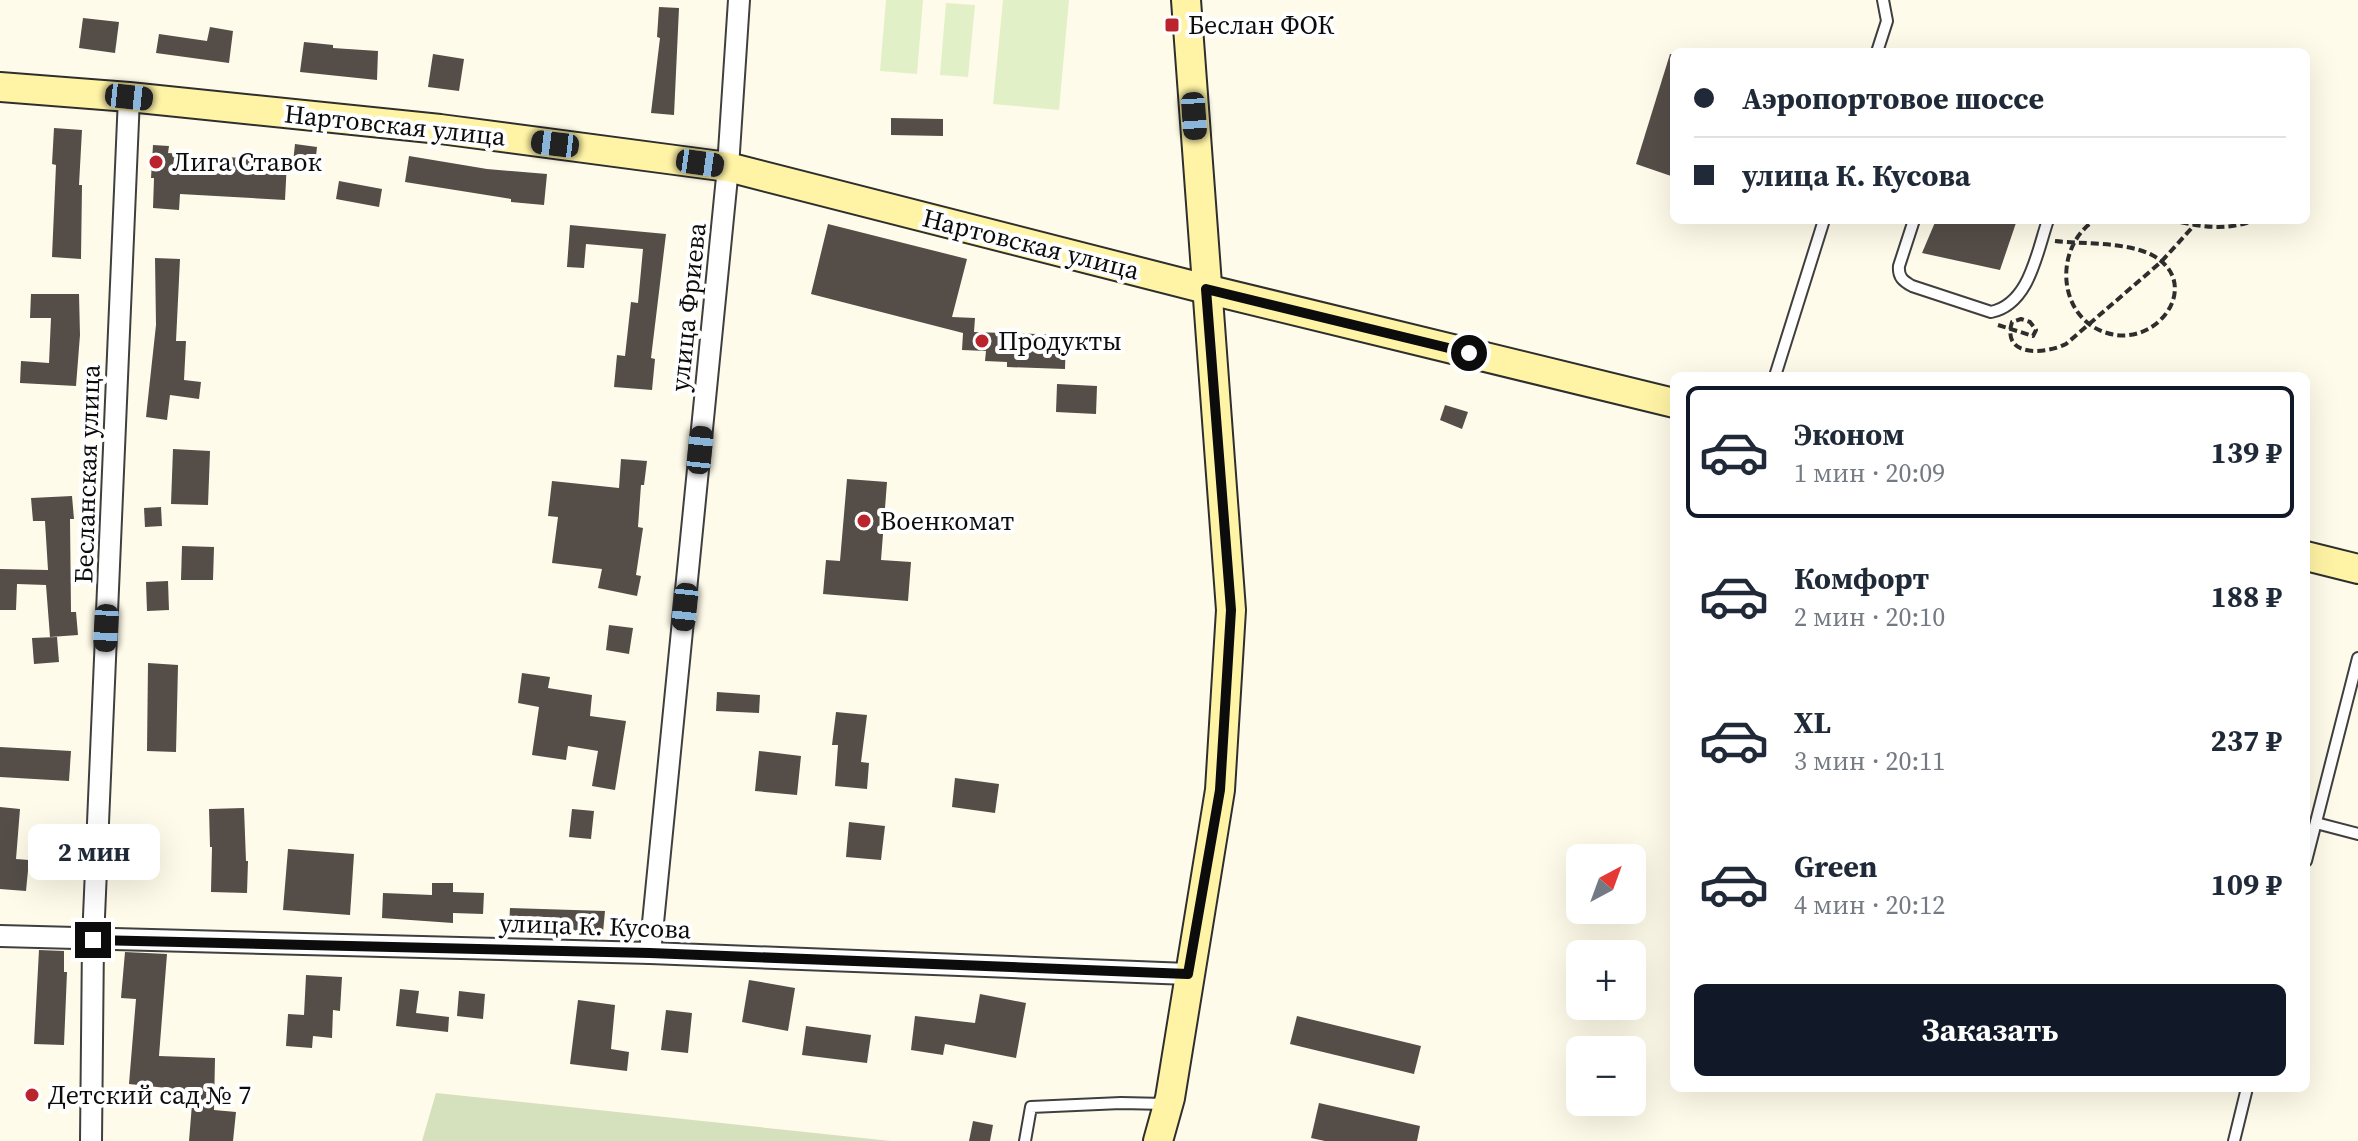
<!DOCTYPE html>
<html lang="ru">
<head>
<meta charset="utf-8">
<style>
	:root { --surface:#fff; --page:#f6f6f7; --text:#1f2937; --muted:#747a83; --line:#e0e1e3; --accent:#111827 }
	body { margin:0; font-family:"Source Serif 4",serif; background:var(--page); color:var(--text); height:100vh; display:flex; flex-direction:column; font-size:30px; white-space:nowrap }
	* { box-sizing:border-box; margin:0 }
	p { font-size:26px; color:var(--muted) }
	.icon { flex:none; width:44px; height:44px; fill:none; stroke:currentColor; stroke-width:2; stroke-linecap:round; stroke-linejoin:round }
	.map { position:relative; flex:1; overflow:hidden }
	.drawer { position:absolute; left:1670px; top:372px; width:640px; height:720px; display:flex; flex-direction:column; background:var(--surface); border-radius:12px; box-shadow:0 8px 32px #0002 }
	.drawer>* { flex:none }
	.banner { position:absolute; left:1670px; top:48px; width:640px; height:176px; border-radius:12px; box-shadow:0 8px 32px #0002; display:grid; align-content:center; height:176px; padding:0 24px; background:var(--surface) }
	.needle { width:52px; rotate:41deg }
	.buttons { position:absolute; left:1566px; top:844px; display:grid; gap:16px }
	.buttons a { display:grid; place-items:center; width:80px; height:80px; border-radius:12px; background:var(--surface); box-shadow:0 8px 32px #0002; font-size:40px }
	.end { position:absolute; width:36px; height:36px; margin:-18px; border:10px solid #0c0c0c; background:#fff; box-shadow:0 0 0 4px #fff }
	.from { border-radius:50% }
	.bubble { position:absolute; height:56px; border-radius:12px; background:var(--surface); box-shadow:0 8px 32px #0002; font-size:26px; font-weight:700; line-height:56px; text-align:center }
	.car { position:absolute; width:24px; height:48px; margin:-24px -12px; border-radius:10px; box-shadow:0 0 6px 2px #0007; background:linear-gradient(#222 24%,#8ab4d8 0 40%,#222 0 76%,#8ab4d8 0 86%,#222 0) }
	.banner b { display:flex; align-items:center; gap:28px; height:76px; font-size:30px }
	.banner b+b { border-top:2px solid var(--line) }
	.banner i { width:20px; height:20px; background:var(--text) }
	ul { padding:14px 0 0; list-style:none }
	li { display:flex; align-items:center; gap:24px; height:132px; margin:0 16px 12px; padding:0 8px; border:4px solid transparent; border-radius:12px }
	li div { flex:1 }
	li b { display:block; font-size:30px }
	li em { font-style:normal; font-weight:700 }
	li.selected { border-color:var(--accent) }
	li>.icon { width:72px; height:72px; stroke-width:1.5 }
	.action { display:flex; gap:16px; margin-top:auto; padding:16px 24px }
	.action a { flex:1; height:92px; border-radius:12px; background:var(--accent); color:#fff; font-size:32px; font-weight:700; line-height:92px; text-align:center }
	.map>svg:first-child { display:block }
</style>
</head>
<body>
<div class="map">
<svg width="2358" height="1141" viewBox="0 0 2358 1141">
	<rect width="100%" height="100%" fill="#fffbea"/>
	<!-- cemetery -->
	<path fill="#d5e0bd" d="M436 1093 891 1141H422Z"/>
	<!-- pitch -->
	<g fill="#e2f0c7">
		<path d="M886 0H923L917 74 880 71Z"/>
		<path d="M1003 0H1069L1059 110 993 104Z"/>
		<path d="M946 3 975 5 968 77 940 75Z"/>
	</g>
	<!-- building -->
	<g fill="#544d48">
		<path d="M659 7 679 8 674 115 651 113 660 38 657 37Z"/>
		<path d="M83 18 119 22 115 53 79 48Z"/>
		<path d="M210 27 233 31 229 63 156 53 159 34 207 41Z"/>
		<path d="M304 42 333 45V48L378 51 377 80 300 72Z"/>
		<path d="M433 54 464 59 459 91 428 87Z"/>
		<path d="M1670 54H1674V177L1636 164Z"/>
		<path d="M891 118 943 119V136L891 135Z"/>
		<path d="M54 128 82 130 79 185H82L81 259 52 257 56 165 52 164Z"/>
		<path d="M295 144 317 147 314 174 292 172Z"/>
		<path d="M153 145 169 146 168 153 287 161 285 200 180 194 179 210 153 208 154 178H151Z"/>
		<path d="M409 156 487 169 547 174 544 205 511 202V199L405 182Z"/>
		<path d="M339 181 382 189 379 207 336 199Z"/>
		<path d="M1936 220H2017L2000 270 1922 253Z"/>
		<path d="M828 224 967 259 952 317 975 318 974 332 1066 335 1065 369 1007 367V362L985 361 986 351 962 350 963 333 811 294Z"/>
		<path d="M570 225 666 234 651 358 655 359 652 390 614 387 617 355 625 356 631 302 638 303 643 249 586 244 584 268 567 267Z"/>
		<path d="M155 258 180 259 176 341H186L184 380 201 382 199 399 170 395 167 420 146 417 156 325Z"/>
		<path d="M31 294H79L80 335 76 386 20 383 21 361 49 363 51 318H30Z"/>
		<path d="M1057 384 1097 386 1096 414 1056 412Z"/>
		<path d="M1445 405 1468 412 1462 429 1440 420Z"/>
		<path d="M173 449 210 451 208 505 171 504Z"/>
		<path d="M621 459 647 461 644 485H641L638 527 643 528 636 575 641 576 637 596 598 588 602 569 552 563 558 517 548 516 552 481 619 488Z"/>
		<path d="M847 479 887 482 881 560 911 562 908 601 823 594 826 560 840 561Z"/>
		<path d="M72 496 74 519H70L71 612H76L78 635 50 637 46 585 17 584 16 610H0V569L48 570 45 521H33L31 498Z"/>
		<path d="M161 507 162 526 145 527 144 508Z"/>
		<path d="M182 546 214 547 213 580H181Z"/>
		<path d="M168 581 169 610 147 611 146 582Z"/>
		<path d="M609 625 633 628 629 654 606 650Z"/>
		<path d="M57 637 59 662 34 664 32 638Z"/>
		<path d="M148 663 178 665 176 752 147 751Z"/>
		<path d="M522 673 550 677 548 688 592 695 590 716 626 721 615 790 592 786 598 751 568 746 566 760 532 755 539 707 518 703Z"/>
		<path d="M717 692 760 695 759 713 716 711Z"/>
		<path d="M836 712 867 715 861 762 869 763 867 789 835 786 838 745H832Z"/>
		<path d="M0 747 71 751 69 781 0 777Z"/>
		<path d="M759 751 801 756 797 795 755 791Z"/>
		<path d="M955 778 999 784 995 813 952 807Z"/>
		<path d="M0 807 20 809 16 859 29 860 26 891 0 889Z"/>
		<path d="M244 808 246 861H248L247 893 211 892 212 847H210L209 809Z"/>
		<path d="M572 809 594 811 591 839 569 837Z"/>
		<path d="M849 822 885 826 881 860 846 857Z"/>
		<path d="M288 849 354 854 350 915 283 910Z"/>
		<path d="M432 883H453V892L484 893 483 914 453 913V923L382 918 383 893 432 895Z"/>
		<path d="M510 908 605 911 603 932 509 927Z"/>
		<path d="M39 950 64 951V972H67L64 1045 34 1044Z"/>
		<path d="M125 952 167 954 159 1056 215 1058 214 1110 236 1112 233 1141H189L192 1104 176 1103V1089L129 1084 136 999 121 998Z"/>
		<path d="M306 975 342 977 340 1011 333 1010 332 1038 313 1036 312 1048 286 1046 288 1014 304 1015Z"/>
		<path d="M749 980 795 988 788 1031 742 1022Z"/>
		<path d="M400 989 419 991 416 1013 449 1017 448 1032 396 1026Z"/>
		<path d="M459 991 485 994 483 1019 457 1016Z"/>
		<path d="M980 994 1026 1003 1016 1058 945 1044 943 1055 911 1050 915 1016 975 1023Z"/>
		<path d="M578 1000 615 1005 611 1049 629 1052 627 1071 570 1064Z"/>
		<path d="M666 1010 692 1013 688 1053 661 1050Z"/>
		<path d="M1297 1016 1421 1046 1414 1074 1290 1044Z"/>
		<path d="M806 1026 871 1035 867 1063 802 1055Z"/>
		<path d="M1319 1103 1420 1126 1417 1141H1325L1311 1138Z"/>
		<path d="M973 1121 993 1125 990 1141H969Z"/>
	</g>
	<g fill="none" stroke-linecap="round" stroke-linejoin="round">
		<defs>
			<g id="lane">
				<path d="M1877 52 1887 21 1883 0"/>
				<path d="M1914 220 1899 266C1898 277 1903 281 1912 286L1991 312C2030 304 2037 251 2048 220"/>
				<path d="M1775 376 1824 220"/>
				<path d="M2316 823 2358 834"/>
				<path d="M2306 861 2358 658"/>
				<path d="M1025 1141 1031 1107 1121 1103 1166 1104"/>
				<path d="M2234 1141 2247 1088"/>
			</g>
			<g id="street">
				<path d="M0 936 650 953 1188 974"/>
				<path d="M650 953 728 167 739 0"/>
				<path d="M91 1141 93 940 129 97"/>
			</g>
			<g id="secondary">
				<path d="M0 87 129 97 440 129 728 167 1206 289 1674 403"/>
				<path d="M2306 556 2358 569"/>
				<path d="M1158 1141 1170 1098 1220 790 1231 610 1186 0"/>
			</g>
		</defs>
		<!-- lane casing -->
		<use href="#lane" stroke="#3f3f3f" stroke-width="14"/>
		<!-- street casing -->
		<use href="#street" stroke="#3f3f3f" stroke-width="24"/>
		<!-- secondary casing -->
		<use href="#secondary" stroke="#2e2e2e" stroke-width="32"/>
		<!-- path -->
		<g stroke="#2e2e2e" stroke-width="4" stroke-dasharray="8 4" stroke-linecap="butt">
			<path d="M2169 220C2199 226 2225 232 2255 220"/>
			<path d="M2055 241C2082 244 2128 242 2152 255 2204 283 2158 349 2107 333 2057 318 2053 247 2095 220"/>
			<path d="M1998 325 2033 336 2036 330 2030 322 2021 319 2012 322C2001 358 2046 354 2066 344L2161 262 2199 220"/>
		</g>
		<!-- lane -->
		<use href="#lane" stroke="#fff" stroke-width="10"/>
		<!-- street -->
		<use href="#street" stroke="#fff" stroke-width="20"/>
		<!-- secondary -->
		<use href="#secondary" stroke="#fff4a5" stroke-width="28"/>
	</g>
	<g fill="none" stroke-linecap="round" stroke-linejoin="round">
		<!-- route -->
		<path stroke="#0c0c0c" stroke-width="10" d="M93 940 650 953 1188 974 1220 790 1231 610 1206 289 1469 353"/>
	</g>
	<!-- markers -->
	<g fill="#bc242d" stroke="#fff" stroke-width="3">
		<rect x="1164" y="17" width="16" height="16" rx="4"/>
		<circle cx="156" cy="162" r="8"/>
		<circle cx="982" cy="341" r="8"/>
		<circle cx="864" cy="521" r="8"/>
		<circle cx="32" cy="1095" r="8"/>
	</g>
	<g text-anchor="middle" stroke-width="8" stroke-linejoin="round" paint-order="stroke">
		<!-- poi labels -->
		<g font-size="26" fill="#0c0c0c" stroke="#fff" text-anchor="start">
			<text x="1188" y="34">Беслан ФОК</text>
			<text x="172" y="171">Лига Ставок</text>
			<text x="998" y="350">Продукты</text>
			<text x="880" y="530">Военкомат</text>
			<text x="48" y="1104">Детский сад № 7</text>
		</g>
		<!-- street labels -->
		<g font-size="26" fill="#0c0c0c" stroke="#fff">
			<text transform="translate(395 125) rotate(6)" y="9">Нартовская улица</text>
			<text transform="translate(1031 244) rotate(14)" y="9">Нартовская улица</text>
			<text transform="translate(688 307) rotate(-84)" y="9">улица Фриева</text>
			<text transform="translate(87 474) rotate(-88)" y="9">Бесланская улица</text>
			<text transform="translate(595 926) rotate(2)" y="9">улица К. Кусова</text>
		</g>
	</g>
</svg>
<div class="buttons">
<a><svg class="needle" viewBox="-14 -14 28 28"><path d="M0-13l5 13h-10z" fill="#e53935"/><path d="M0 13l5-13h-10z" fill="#747a83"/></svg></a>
<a>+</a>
<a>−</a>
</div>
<i class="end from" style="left:1469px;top:353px"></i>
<i class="end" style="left:93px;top:940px"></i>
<div class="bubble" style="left:28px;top:824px;width:132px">2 мин</div>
<i class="car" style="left:129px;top:97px;rotate:96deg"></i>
<i class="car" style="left:1194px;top:116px;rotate:176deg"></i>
<i class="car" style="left:555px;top:144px;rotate:277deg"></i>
<i class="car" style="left:700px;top:163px;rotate:98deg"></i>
<i class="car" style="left:700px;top:450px;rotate:6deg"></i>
<i class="car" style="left:685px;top:607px;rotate:186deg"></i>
<i class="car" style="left:106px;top:628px;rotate:183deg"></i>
<div class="banner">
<b><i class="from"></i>Аэропортовое шоссе</b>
<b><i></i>улица К. Кусова</b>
</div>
<section class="drawer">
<ul>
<li class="selected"><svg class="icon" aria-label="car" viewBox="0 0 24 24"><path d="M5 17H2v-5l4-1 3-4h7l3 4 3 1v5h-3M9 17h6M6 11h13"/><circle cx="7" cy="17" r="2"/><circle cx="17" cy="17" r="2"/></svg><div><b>Эконом</b><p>1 мин · 20:09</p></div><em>139 ₽</em></li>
<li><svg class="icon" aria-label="car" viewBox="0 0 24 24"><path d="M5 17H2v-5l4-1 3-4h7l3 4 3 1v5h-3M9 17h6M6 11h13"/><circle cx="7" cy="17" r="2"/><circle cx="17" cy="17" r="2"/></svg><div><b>Комфорт</b><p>2 мин · 20:10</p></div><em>188 ₽</em></li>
<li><svg class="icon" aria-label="car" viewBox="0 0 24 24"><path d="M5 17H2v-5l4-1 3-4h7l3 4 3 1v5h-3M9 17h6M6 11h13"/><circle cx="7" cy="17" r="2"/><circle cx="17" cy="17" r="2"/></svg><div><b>XL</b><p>3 мин · 20:11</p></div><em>237 ₽</em></li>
<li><svg class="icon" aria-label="car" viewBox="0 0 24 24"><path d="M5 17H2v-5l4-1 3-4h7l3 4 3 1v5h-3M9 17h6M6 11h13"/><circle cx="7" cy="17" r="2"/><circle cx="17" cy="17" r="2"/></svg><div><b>Green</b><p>4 мин · 20:12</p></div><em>109 ₽</em></li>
</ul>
<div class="action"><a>Заказать</a></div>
</section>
</div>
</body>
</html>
